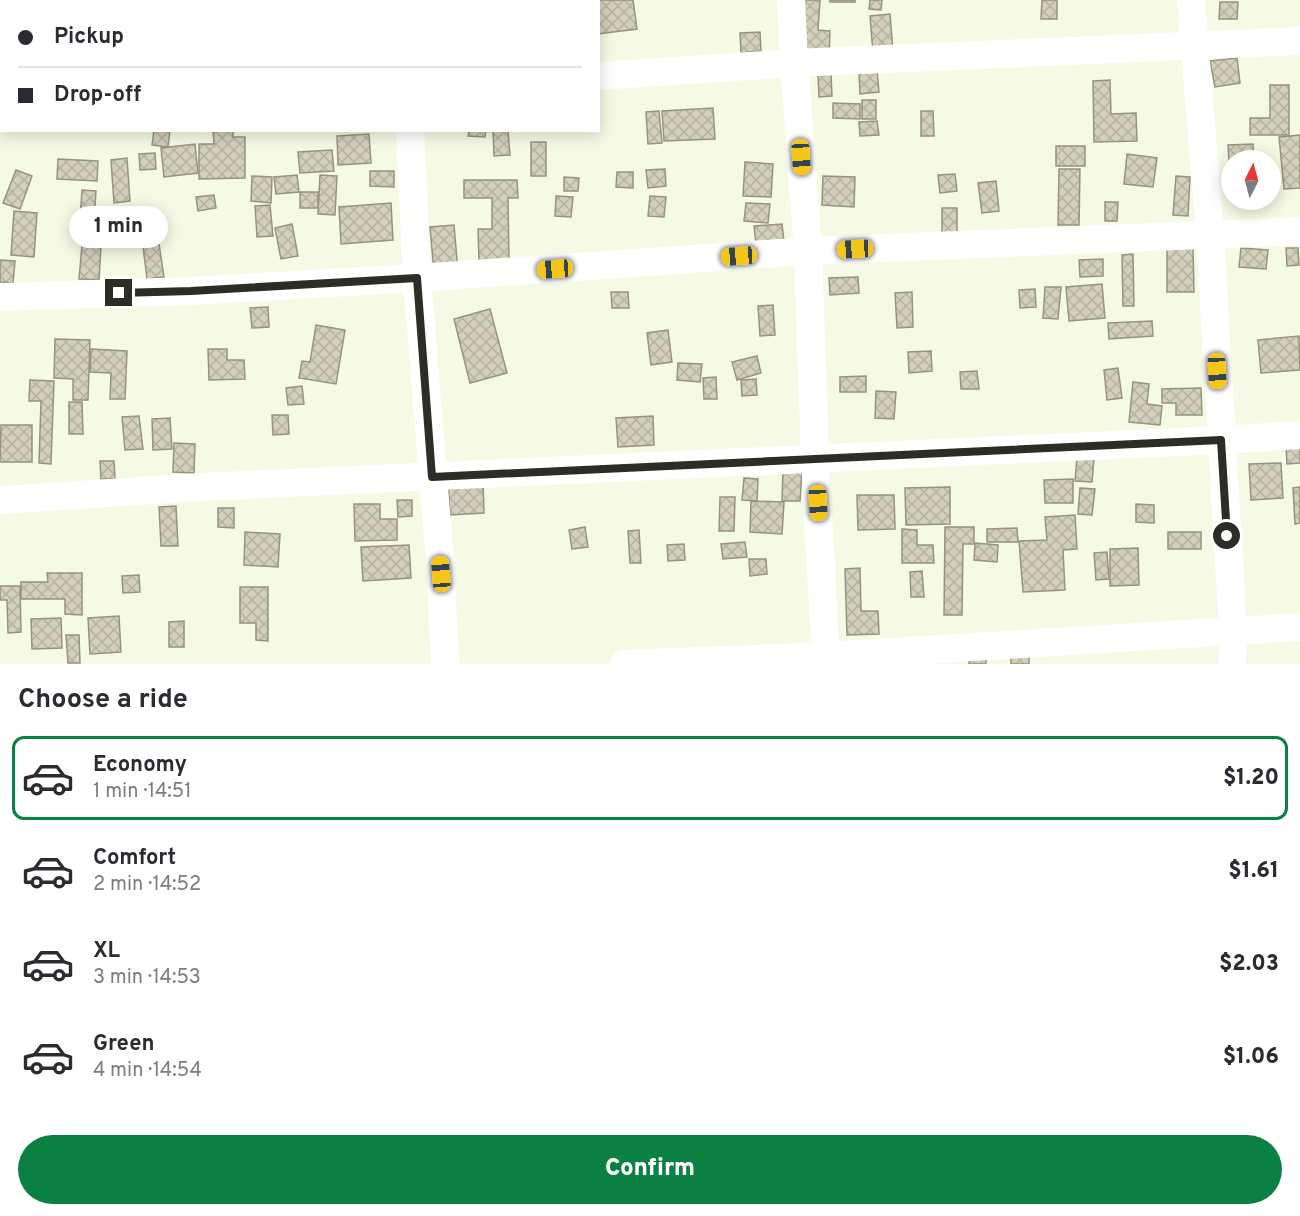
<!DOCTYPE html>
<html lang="en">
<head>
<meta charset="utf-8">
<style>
	:root { --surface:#fff; --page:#f7f7f7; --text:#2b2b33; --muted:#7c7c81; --line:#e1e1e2; --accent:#0b8043 }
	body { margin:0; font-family:Overpass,sans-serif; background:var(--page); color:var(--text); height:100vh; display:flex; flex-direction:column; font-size:22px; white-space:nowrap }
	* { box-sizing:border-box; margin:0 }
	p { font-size:20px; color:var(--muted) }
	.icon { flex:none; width:33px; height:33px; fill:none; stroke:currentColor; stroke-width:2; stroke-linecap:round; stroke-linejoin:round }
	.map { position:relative; height:664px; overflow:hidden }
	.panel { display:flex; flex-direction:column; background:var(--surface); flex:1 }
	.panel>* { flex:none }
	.banner { position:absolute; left:0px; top:0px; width:600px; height:132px; box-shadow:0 3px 15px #0003; display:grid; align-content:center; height:132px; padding:0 18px; background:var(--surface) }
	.needle { width:39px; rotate:6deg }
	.tools { position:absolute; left:1221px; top:150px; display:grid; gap:12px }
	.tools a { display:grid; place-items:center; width:60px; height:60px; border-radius:50%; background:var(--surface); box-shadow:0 3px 15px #0003; font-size:30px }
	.end { position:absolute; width:27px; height:27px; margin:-14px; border:8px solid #2b2d26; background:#fff; box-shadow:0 0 0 3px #fff }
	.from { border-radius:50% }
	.bubble { position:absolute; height:42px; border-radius:21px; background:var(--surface); box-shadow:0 3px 15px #0003; font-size:20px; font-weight:800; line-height:42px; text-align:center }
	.car { position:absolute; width:18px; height:36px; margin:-18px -9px; border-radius:8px; box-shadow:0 0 4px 2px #0007; background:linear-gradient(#f5c518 24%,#345 0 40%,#f5c518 0 76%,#345 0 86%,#f5c518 0) }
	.banner b { display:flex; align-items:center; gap:21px; height:57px; font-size:22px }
	.banner b+b { border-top:2px solid var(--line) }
	.banner i { width:15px; height:15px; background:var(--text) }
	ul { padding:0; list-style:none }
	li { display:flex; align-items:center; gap:18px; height:84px; margin:0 12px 9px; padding:0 6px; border:3px solid transparent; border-radius:12px }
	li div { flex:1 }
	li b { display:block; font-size:22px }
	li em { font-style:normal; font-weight:800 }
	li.active { border-color:var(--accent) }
	li>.icon { width:54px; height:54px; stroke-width:1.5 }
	h2 { padding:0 18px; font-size:27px; line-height:72px }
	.button { display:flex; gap:12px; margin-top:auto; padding:12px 18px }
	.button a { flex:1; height:69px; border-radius:36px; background:var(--accent); color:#fff; font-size:24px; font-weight:800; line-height:69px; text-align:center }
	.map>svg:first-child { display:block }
</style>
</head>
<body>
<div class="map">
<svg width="1300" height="664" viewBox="0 0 1300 664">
	<defs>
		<pattern id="building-cross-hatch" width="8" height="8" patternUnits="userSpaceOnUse" patternTransform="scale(1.5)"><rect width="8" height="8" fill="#d3cfbb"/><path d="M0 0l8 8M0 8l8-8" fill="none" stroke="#b5b2a1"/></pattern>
	</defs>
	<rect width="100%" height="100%" fill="#f5fae5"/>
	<!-- building -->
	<g fill="url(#building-cross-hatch)" stroke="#979380" stroke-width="1.5">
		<rect x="249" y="0" width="68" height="2"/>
		<path d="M593 0H633L637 29 598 34V2H593Z"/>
		<path d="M803 0H820L818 30 830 31 829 56 800 55Z"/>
		<rect x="830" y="0" width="25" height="2"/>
		<path d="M870 0H882L881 10 869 9Z"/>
		<path d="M1042 0H1057V19H1041Z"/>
		<path d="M1220 2H1238L1237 19H1219Z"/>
		<path d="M890 14 893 51 873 53 870 16Z"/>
		<path d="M760 32 761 51 741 53 740 33Z"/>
		<path d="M1237 58 1240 83 1215 87 1210 61Z"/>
		<path d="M877 71 879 92 860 94 859 72Z"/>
		<path d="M831 74 832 96 819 97 818 75Z"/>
		<path d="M1110 80 1111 114 1136 113 1137 141 1094 142 1093 81Z"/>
		<path d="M1270 85H1289V135H1250V118H1270Z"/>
		<rect x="862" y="100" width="14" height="19"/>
		<path d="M833 103 860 104V119L833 118Z"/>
		<path d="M713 108 715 139 664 141 662 111Z"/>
		<path d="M659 111 662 143 648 144 646 112Z"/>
		<path d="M921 111H933L934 136H921Z"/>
		<path d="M877 121 879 135 860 136 859 122Z"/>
		<path d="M154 130H170L168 147 152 145Z"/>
		<path d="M213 130H233V137H245V178L199 179V144H214Z"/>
		<path d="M469 130H486L485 137 468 136Z"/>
		<path d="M493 131H508L510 155 494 156Z"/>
		<path d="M369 134 371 163 338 165 337 136Z"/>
		<path d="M1300 135V188L1284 189 1279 137Z"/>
		<rect x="531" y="142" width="15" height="34"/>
		<path d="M195 144 198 173 164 177 161 148Z"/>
		<path d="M1253 144 1254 160H1232L1231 194 1228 145Z"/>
		<rect x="1056" y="146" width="29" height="20"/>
		<path d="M332 150 334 171 300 173 298 152Z"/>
		<path d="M155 153 156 169 140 170 139 154Z"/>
		<path d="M1127 154 1157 158 1153 187 1124 184Z"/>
		<path d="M127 158 130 201 114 203 111 160Z"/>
		<path d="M58 159 98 161 97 181 57 179Z"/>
		<path d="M745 162 773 164 771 197 743 196Z"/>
		<path d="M665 169 666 186 648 188 646 170Z"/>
		<path d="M1059 169H1080L1079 225H1058Z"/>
		<path d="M16 170 32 176 20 209 3 203Z"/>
		<path d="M370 171H394V187L370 186Z"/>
		<path d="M617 172H633V188L616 187Z"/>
		<path d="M955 174 957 191 940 193 938 175Z"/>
		<path d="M297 175 299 192 276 194 274 177Z"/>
		<path d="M320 175 337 176 335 215 318 214Z"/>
		<path d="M252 176 272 177 271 203 251 201Z"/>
		<path d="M823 176 855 177 854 207 822 205Z"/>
		<path d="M1176 176 1190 177 1188 216 1173 215Z"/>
		<path d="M564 177 579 178 578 191H564Z"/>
		<path d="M464 180H517L518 198H508L509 261 479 262 478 229H492V198H464Z"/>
		<path d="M996 181 999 211 982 213 978 183Z"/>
		<path d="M82 190 96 191 94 221 80 220Z"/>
		<rect x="300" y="192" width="18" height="16"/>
		<path d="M214 195 216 208 198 211 196 197Z"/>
		<path d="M556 196 573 197 571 217 555 216Z"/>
		<path d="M650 196 666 197 664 217 648 216Z"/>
		<path d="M1105 202H1118L1117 221H1105Z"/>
		<path d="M391 203 393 240 341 244 339 207Z"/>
		<path d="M746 203 770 204 768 223 744 221Z"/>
		<path d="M270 205 273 236 257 237 255 206Z"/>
		<rect x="942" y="208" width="15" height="25"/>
		<path d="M14 211 37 213 34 257 11 255Z"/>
		<path d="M292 224 298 256 281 259 275 228Z"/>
		<path d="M782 224 784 241 756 244 754 226Z"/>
		<path d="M454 225 458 271 434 273 430 227Z"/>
		<path d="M159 244 164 277 147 279 143 246Z"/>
		<path d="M82 245 101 246 99 280 79 279Z"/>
		<path d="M1193 247 1194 292H1167V248Z"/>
		<path d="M1241 248 1268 250 1266 269 1239 267Z"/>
		<path d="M1286 248H1298L1299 265 1287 266Z"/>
		<path d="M1133 254 1134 306H1123L1122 255Z"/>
		<path d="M1103 259V276L1080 277 1079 260Z"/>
		<path d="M0 260 15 261 13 283 0 282Z"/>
		<path d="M858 277 859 293 830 295 829 278Z"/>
		<path d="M1102 284 1105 318 1069 321 1066 287Z"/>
		<path d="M1045 287H1061L1058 319 1043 318Z"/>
		<path d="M1035 289 1036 307 1020 308 1019 290Z"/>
		<path d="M611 292H628L629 308H612Z"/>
		<path d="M912 292 913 327 897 328 895 293Z"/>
		<path d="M773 305 775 335 760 336 758 306Z"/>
		<path d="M268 307 269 327 252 328 250 308Z"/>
		<path d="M490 309 507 373 470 383 454 319Z"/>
		<path d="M1152 321 1153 336 1109 339 1108 323Z"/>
		<path d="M316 325 345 330 336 384 299 378 302 361 310 362Z"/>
		<path d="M668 330 672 362 651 365 647 333Z"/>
		<path d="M1299 336 1300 370 1261 373 1258 340Z"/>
		<path d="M55 339 90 340 88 400H73V379L54 378Z"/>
		<path d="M91 349 127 351 125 399H110L111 373 90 372Z"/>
		<path d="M208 349H227V360H244L245 379 209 380Z"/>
		<path d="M931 351 932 371 909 373 908 352Z"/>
		<path d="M757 356 761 373 737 380 732 362Z"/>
		<path d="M678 363 702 364 700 382 677 380Z"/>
		<path d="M1118 368 1122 398 1107 400 1104 370Z"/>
		<path d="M977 371 979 389H961L960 372Z"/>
		<path d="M866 376V392H840V377Z"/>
		<path d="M716 377 717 399H704L703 378Z"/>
		<path d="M756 379 757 395 742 396 741 380Z"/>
		<path d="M30 380 54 381 51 464 39 463 41 401H29Z"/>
		<path d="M1133 382 1149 384 1147 404 1162 406 1160 425 1129 422Z"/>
		<path d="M302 386 304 404 288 405 286 388Z"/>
		<path d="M1201 388 1202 415H1176V403H1162V389Z"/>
		<path d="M876 391 896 392 894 419 875 418Z"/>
		<path d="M69 402H82L83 434H69Z"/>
		<path d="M272 415H288L289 434 273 435Z"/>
		<path d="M139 416 143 449 125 450 122 417Z"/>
		<path d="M653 416 654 445 618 447 616 418Z"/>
		<path d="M170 418 172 449 153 450 152 419Z"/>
		<path d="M1 425H32V462H0Z"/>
		<path d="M174 443 195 444 194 473 173 472Z"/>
		<path d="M1300 445V463L1287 464 1286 446Z"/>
		<path d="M1077 457 1094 459 1092 482 1075 481Z"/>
		<path d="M100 461H114L115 479H101Z"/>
		<path d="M1281 463 1283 498 1251 500 1249 464Z"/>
		<path d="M783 469 802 470 800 501H782Z"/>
		<path d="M744 478 758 479 757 501 742 500Z"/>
		<path d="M483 479 484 513 450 515 448 480Z"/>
		<path d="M1073 479V503H1045L1044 480Z"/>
		<path d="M950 487V524L906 525 905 488Z"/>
		<path d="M1300 487V523L1295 524 1293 488Z"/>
		<path d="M1080 488 1095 489 1092 515 1078 514Z"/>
		<path d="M857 495H894L895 529 858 530Z"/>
		<path d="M720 497H735L734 531H719Z"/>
		<path d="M397 500H412V516L398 517Z"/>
		<path d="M751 501 784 502 782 534 750 532Z"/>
		<path d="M354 504H380V519H397V540L355 541Z"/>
		<path d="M1136 504 1154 505V523L1136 522Z"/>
		<path d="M176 506 178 546H161L159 507Z"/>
		<path d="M218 508H234V528L218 527Z"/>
		<path d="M1075 515 1077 549 1063 550 1065 590 1023 592 1019 541 1047 540 1045 517Z"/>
		<path d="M585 527 588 547 572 549 569 530Z"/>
		<path d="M945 527H974V544H963L962 615H944Z"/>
		<path d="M1017 528 1018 542H987V529Z"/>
		<path d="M902 529 917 530V545H933L934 563H902Z"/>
		<path d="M639 530 641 563H630L628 531Z"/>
		<path d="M245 532 280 534 278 567 244 565Z"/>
		<rect x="1168" y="532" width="33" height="17"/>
		<path d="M745 542 747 557 723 559 721 544Z"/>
		<path d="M975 543 998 545 997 562 974 560Z"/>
		<path d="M684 544 685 560 668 561 667 545Z"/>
		<path d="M409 545 411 578 363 581 361 547Z"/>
		<path d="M1138 548 1139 585 1110 586V549Z"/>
		<path d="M1107 552 1109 579 1096 580 1094 553Z"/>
		<path d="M749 559H766L767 574 750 576Z"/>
		<path d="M860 568 861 611H878L879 634 847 635 845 569Z"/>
		<path d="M922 571 924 597H911L910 572Z"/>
		<path d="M47 573H82V615L65 614V599H21V582H48Z"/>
		<path d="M139 575 140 592 123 593 122 576Z"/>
		<path d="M0 586H20L21 632 8 633 7 600H0Z"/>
		<path d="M240 587H268V641L256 640V623H240Z"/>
		<path d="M119 616 121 652 90 654 88 618Z"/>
		<path d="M61 618 62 648 32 649 31 619Z"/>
		<path d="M184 621V647H169V622Z"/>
		<path d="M66 635H79L80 663H68Z"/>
		<rect x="1011" y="656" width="18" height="8"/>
		<rect x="969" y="658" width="17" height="6"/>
	</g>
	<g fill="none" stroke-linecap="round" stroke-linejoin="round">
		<!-- street -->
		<g stroke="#fff" stroke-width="28">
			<path d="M403 0V2"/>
			<path d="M791 0 794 63 808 251 815 459 826 664"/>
			<path d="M1191 0 1210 234 1233 631 1232 664"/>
			<path d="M61 2V0"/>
			<path d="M598 76 794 63 1300 41"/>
			<path d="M0 110 2 107"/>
			<path d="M410 130 417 278 441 574 445 664"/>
			<path d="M0 297 191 291 417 278 808 251 1300 231"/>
			<path d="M0 500 201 487 1221 440 1300 435"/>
			<path d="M624 664 826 656 1300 627"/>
		</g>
	</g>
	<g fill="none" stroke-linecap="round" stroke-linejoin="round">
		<!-- route -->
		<path stroke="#2b2d26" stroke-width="8" d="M119 293 191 291 417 278 432 477 1221 440 1227 536"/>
	</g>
</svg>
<div class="tools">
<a><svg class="needle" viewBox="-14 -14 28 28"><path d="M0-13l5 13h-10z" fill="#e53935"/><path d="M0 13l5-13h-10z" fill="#7c7c81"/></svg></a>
</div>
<i class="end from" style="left:1227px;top:536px"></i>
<i class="end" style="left:119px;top:293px"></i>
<div class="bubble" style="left:69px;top:206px;width:99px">1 min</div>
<i class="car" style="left:801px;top:157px;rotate:176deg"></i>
<i class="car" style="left:855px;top:249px;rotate:267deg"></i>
<i class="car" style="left:739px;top:256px;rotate:266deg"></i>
<i class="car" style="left:555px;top:269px;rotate:266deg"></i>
<i class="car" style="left:1217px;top:371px;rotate:177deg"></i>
<i class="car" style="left:818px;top:503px;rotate:177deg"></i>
<i class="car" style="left:441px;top:574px;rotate:355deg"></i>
<div class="banner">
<b><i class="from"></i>Pickup</b>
<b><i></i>Drop-off</b>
</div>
</div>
<section class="panel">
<h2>Choose a ride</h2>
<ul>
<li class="active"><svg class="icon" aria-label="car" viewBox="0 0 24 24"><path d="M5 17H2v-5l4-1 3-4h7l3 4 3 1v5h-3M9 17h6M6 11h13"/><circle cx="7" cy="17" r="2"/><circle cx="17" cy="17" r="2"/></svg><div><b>Economy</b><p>1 min · 14:51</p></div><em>$1.20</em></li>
<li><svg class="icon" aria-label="car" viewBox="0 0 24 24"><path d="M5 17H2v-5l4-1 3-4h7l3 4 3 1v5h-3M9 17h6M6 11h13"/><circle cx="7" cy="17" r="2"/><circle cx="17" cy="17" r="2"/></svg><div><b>Comfort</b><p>2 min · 14:52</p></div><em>$1.61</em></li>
<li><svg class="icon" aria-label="car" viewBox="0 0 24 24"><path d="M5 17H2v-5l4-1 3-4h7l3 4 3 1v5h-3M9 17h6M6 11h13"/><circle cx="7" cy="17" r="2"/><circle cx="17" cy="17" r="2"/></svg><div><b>XL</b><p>3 min · 14:53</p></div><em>$2.03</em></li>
<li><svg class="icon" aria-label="car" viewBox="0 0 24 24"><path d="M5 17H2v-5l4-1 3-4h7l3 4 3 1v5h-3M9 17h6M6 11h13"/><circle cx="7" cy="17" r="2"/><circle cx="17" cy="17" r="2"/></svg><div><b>Green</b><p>4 min · 14:54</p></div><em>$1.06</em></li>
</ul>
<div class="button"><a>Confirm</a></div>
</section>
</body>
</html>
